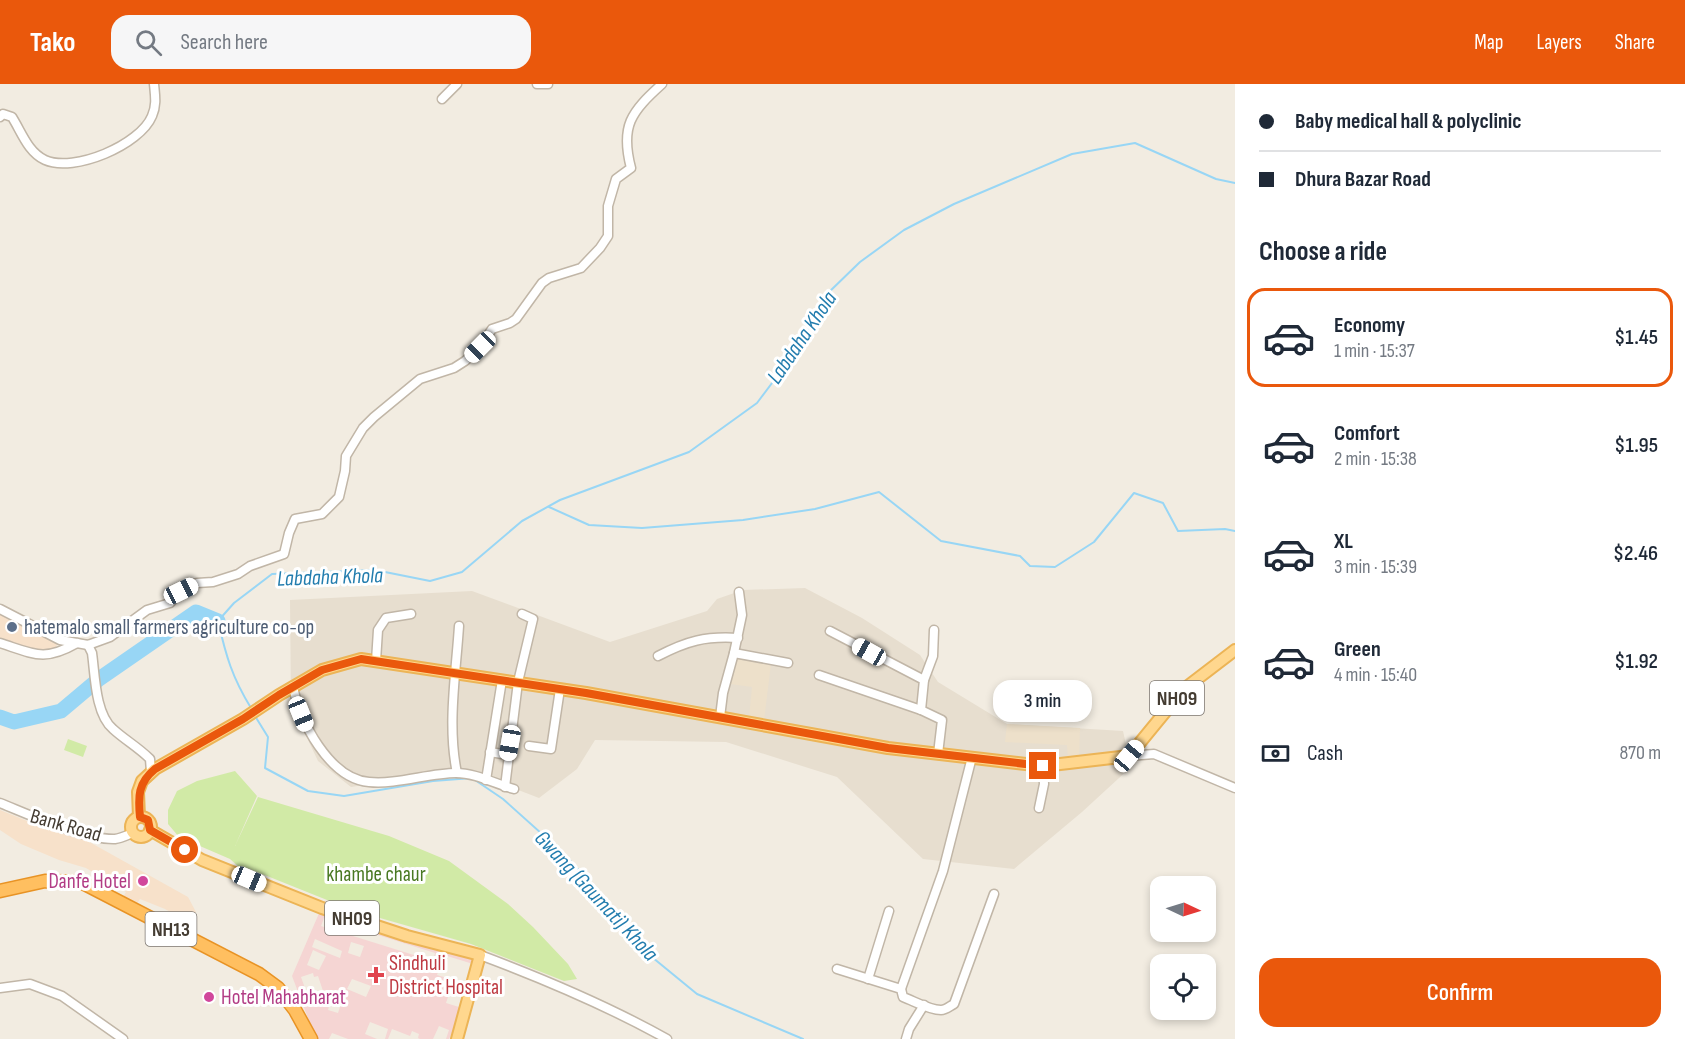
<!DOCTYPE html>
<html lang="en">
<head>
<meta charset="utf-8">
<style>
	:root { --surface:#fff; --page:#f6f6f7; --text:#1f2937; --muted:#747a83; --line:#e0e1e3; --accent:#ea580c }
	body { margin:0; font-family:"Sofia Sans Condensed",sans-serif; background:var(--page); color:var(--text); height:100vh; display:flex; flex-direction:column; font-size:22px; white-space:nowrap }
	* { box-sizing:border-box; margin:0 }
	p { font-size:20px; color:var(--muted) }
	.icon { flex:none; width:33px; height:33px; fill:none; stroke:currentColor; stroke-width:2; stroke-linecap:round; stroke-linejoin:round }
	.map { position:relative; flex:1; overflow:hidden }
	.drawer { display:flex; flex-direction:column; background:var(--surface); width:450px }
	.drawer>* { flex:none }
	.top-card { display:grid; align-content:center; height:132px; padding:0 24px; background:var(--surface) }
	.needle { width:39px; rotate:94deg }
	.buttons { position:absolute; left:1150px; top:792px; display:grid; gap:12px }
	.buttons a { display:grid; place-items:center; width:66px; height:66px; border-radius:12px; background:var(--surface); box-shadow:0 3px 9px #0003; font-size:30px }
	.end { position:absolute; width:27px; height:27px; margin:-14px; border:8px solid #ea580c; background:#fff; box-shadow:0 0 0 3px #fff }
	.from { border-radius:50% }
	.bubble { position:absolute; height:42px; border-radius:18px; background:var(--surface); box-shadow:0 3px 9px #0003; font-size:20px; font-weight:600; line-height:42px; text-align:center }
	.car { position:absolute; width:18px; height:36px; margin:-18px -9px; border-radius:8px; box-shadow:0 0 4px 2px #0007; background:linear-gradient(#fff 24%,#345 0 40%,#fff 0 76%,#345 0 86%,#fff 0) }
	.top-card b { display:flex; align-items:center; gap:21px; height:57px; font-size:22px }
	.top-card b+b { border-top:2px solid var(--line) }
	.top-card i { width:15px; height:15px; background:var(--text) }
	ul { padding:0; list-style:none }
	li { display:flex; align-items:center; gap:18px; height:99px; margin:0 12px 9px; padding:0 12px; border:3px solid transparent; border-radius:18px }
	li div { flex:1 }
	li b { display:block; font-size:22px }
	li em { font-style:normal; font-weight:600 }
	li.on { border-color:var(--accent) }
	li>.icon { width:54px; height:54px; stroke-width:1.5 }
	h2 { padding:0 24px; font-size:27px; line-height:72px }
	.pay { display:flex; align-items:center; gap:15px; height:66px; padding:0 24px; font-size:22px }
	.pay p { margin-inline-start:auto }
	.button { display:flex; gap:12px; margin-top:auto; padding:12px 24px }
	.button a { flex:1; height:69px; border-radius:18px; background:var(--accent); color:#fff; font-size:24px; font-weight:600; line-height:69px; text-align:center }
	header { display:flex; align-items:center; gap:36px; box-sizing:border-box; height:84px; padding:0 30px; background:var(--accent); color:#fff }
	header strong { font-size:28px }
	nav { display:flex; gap:33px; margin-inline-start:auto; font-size:21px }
	.search { width:420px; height:54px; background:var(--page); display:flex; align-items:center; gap:15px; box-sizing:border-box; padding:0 21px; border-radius:18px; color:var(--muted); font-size:22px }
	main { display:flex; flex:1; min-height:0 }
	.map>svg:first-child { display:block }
</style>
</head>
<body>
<header>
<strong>Tako</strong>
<div class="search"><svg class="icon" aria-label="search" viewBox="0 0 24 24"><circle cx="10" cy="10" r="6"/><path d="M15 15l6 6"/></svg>Search here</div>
<nav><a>Map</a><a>Layers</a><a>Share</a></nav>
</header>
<main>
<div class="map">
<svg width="1235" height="955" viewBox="0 0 1235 955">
	<rect width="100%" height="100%" fill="#f2ece1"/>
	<!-- residential -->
	<path fill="#e7decf" d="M805 504 862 534 920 571 938 598 1007 640 1123 647 1131 683 1082 728 1014 785 923 775 837 693 726 658 595 656 577 685 539 714 464 685 351 703 318 677 291 620 290 516 472 507 610 558 707 527 717 515 743 506Z"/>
	<!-- commercial -->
	<g fill="#f7e1ca">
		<path d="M0 530 58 559 55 565 43 569 0 555Z"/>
		<path d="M0 726 42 743 68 749 79 755H84L188 813 196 828 186 837 165 825 140 815 136 821 123 813 126 808 86 784 59 776 21 760 0 746Z"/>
	</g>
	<!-- education -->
	<g fill="#ede0ca">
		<path d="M737 573 771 579 764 637 749 634 752 603 730 600Z"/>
		<path d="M1007 640 1080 644 1079 675H1068L1067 661 1005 658Z"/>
	</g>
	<!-- medical -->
	<path fill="#f5d5d3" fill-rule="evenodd" d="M320 827 476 877 458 936 449 955H446L449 946 439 942 433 955H420L418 954 419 950 412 947 410 952 392 945 388 955H385L388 945 370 938 365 950 377 955H348L332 949 329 955H316L292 892ZM324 834 435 869 433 877 321 842ZM315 855 342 867 340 874 312 863ZM351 858 364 862 360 873 348 869ZM313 866 326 872 319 886 307 881ZM444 871 473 880 467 900 437 891ZM313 889 314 893 318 892 326 916 311 921 301 893ZM352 895 371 902 366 913 347 905ZM453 898 466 903 459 923 446 919ZM332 911 343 914 338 929 328 926Z"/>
	<!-- green -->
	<g fill="#d1eaa6">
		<path d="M68 655 87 662 83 673 64 666Z"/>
		<path d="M235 687 257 712 235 762 258 713 389 752 449 777 508 820 533 843 568 880 577 895 564 897 471 860 352 826 242 782 239 783 230 775 179 753 168 740V726L177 707 197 697Z"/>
	</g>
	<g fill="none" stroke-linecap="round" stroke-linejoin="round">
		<!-- stream -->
		<g stroke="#98d6f5" stroke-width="2">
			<path d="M549 423 589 441 642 444 743 436 815 425 879 408 941 457 1020 472 1030 482 1055 483 1094 458 1134 409 1163 419 1178 447 1225 445 1235 447"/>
			<path d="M251 624C232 593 226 572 218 537L234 519 272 490 375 486 430 497 462 488 522 437 560 416 689 368 757 319 799 263 827 210 860 178 904 146 954 120 1072 70 1135 59 1216 95 1235 99"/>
			<path d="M255 632 268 653 265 684 308 707 344 712 433 697 472 694 503 715 561 767 587 795 647 869 697 910 803 955"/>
		</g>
		<!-- river -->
		<path stroke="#98d6f5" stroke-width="15" d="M0 633 14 638 61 627 99 595 196 528 218 537"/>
		<defs>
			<g id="minor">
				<path d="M537 0H548"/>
				<path d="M442 15 457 0"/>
				<path d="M0 33 3 30 12 33C22 49 28 68 45 76 74 89 140 61 152 32 157 21 155 11 154 0"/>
				<path d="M0 525 60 556 88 561 110 553 147 526 170 519 181 507 197 499 213 498 238 490 250 482 284 470 289 449 295 435 322 430 339 413 345 387 346 372 363 344 374 333 420 295 454 284 465 277 480 263 492 245 510 239 516 235 542 199 549 194 581 184 600 164 608 152V122L616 95 631 84C620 42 631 28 662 0"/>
				<path d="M830 547 924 596 921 626"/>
				<path d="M0 559C34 570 44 578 77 559"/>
				<path d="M88 561 92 569C95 590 95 630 113 645 125 656 138 663 150 675L151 688"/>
				<path d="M734 569 742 531 739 508"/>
				<path d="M658 572C687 557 705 552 738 554"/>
				<path d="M376 577 378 546 386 534 411 530"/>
				<path d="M819 591 921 626 942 636 938 670"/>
				<path d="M924 596 933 572 934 546"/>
				<path d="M293 602C299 637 330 695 369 698 396 701 429 689 456 689 476 689 495 700 514 705"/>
				<path d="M720 633 723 609 734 569 788 579"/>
				<path d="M529 662 551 665 560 605"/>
				<path d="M490 668 508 671"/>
				<path d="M1129 672 1154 670 1235 704"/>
				<path d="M457 689C447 642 456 589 459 542"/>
				<path d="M486 696 502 596"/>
				<path d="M505 703 518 598 533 535 522 530"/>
				<path d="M0 719C30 731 84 756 115 755 122 754 127 751 133 749"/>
				<path d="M1039 724 1044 700 1043 682"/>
				<path d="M480 871C544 895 608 922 667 955"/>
				<path d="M837 885 901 905 903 913C914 917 929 926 941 926 946 926 950 922 954 920L994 810"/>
				<path d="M868 895 889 827"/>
				<path d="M0 904 30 900 62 912 123 955"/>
				<path d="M901 905 943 787 972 673"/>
				<path d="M906 955 909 945 924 921"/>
			</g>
			<g id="major">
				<path d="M139 733 138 708 142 697 155 685 243 635 279 611 322 586 361 575 586 609 888 664 1043 682 1129 672 1184 605 1235 566"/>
				<circle cx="141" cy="743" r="10"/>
				<path d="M150 746 202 776 322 824 407 852 480 871 457 955"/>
			</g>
			<path id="highway" d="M0 807 45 797 81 798 259 890 278 904 295 926 311 955"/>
		</defs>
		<!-- minor casing -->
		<use href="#minor" stroke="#c1b6a7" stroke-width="11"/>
		<!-- major casing -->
		<use href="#major" stroke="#ecb456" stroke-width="14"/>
		<!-- highway casing -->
		<use href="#highway" stroke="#e89325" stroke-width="15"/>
		<!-- minor -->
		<use href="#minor" stroke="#fff" stroke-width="8"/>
		<!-- major -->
		<use href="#major" stroke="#ffd78e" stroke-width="10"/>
		<!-- highway -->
		<use href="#highway" stroke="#ffbf60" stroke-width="12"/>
	</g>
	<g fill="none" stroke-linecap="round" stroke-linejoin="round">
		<!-- route -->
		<path stroke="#ea580c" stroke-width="8" d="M185 766 150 746 148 736 140 733C138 712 138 699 155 685L243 635 279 611 322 586 361 575 586 609 888 664 1043 682"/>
	</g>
	<!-- markers -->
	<circle fill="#5c6f8a" stroke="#fff" stroke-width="2" cx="12" cy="543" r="6"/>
	<g fill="#d1479c" stroke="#fff" stroke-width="2">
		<circle cx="143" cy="797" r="6"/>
		<circle cx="209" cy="913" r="6"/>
	</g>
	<path fill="#e0444e" stroke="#fff" stroke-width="2" d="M373 882h6v6h6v6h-6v6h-6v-6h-6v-6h6z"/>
	<g text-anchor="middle" stroke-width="6" stroke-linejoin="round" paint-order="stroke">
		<!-- shield labels -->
		<g fill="#fff" stroke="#7c7670" stroke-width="1.5">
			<rect x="1150" y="597" width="54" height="34" rx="4.5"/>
			<rect x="325" y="817" width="54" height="34" rx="4.5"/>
			<rect x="145.5" y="828" width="51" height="34" rx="4.5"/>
		</g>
		<g font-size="20" font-weight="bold" fill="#443c32">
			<text x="1177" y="621">NH09</text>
			<text x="352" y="841">NH09</text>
			<text x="171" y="852">NH13</text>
		</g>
		<!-- service labels -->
		<g font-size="21" fill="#4e5e75" stroke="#fff" text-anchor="start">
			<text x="24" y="550">hatemalo small farmers agriculture co-op</text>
		</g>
		<!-- street labels -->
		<g font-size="21" fill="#443c32" stroke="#fff">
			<text transform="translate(66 741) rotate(16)" y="7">Bank Road</text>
		</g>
		<!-- park labels -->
		<g font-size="21" fill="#497922" stroke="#fff">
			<text x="376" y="797">khambe chaur</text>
		</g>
		<!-- hotel labels -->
		<g font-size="21" fill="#b23c85" stroke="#fff" text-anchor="end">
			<text x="131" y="804">Danfe Hotel</text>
			<text x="221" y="920" text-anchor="start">Hotel Mahabharat</text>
		</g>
		<!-- health labels -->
		<g font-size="21" fill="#be3a42" stroke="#fff" text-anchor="start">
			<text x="389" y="886">Sindhuli<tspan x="389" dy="24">District Hospital</tspan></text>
		</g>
		<!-- water labels -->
		<g font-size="22" font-style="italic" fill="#237dae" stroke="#fff">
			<text transform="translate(801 253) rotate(-56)" y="8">Labdaha Khola</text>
			<text transform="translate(330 492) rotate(-2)" y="8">Labdaha Khola</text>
			<text transform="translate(597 811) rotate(47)" y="8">Gwang (Gaumati) Khola</text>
		</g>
	</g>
</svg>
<div class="buttons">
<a><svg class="needle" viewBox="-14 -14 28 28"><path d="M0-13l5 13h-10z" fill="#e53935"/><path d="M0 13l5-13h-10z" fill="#747a83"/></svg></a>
<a><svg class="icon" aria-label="locate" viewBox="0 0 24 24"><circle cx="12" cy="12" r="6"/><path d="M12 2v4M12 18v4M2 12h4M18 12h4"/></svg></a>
</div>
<i class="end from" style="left:185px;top:766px"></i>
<i class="end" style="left:1043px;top:682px"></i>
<div class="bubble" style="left:993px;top:596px;width:99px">3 min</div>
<i class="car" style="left:480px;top:263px;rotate:225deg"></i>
<i class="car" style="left:181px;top:507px;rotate:64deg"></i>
<i class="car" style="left:869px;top:568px;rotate:299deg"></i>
<i class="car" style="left:301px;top:630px;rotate:158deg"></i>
<i class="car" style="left:510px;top:659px;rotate:190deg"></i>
<i class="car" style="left:1129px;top:672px;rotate:40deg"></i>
<i class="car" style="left:249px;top:795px;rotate:113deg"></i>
</div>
<section class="drawer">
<div class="top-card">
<b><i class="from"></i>Baby medical hall &amp; polyclinic</b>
<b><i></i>Dhura Bazar Road</b>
</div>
<h2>Choose a ride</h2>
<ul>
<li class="on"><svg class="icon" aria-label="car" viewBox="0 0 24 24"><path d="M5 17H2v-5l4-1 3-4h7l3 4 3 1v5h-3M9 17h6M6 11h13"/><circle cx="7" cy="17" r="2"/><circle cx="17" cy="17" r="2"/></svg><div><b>Economy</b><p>1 min · 15:37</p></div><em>$1.45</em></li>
<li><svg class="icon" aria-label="car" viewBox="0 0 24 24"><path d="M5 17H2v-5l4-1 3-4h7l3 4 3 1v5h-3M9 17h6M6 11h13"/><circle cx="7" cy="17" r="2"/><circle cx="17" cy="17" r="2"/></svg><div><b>Comfort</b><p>2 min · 15:38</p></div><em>$1.95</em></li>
<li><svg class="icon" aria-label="car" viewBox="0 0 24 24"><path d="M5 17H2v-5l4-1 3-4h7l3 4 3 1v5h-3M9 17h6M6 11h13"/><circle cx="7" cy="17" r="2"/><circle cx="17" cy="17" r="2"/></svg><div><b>XL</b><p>3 min · 15:39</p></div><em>$2.46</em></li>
<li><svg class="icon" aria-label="car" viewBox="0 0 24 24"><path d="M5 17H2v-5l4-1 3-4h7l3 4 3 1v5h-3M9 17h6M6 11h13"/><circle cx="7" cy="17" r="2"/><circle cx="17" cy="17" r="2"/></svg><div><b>Green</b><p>4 min · 15:40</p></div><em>$1.92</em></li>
</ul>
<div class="pay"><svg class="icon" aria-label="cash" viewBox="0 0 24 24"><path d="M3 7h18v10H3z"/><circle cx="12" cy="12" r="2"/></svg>Cash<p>870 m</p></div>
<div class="button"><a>Confirm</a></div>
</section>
</main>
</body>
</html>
